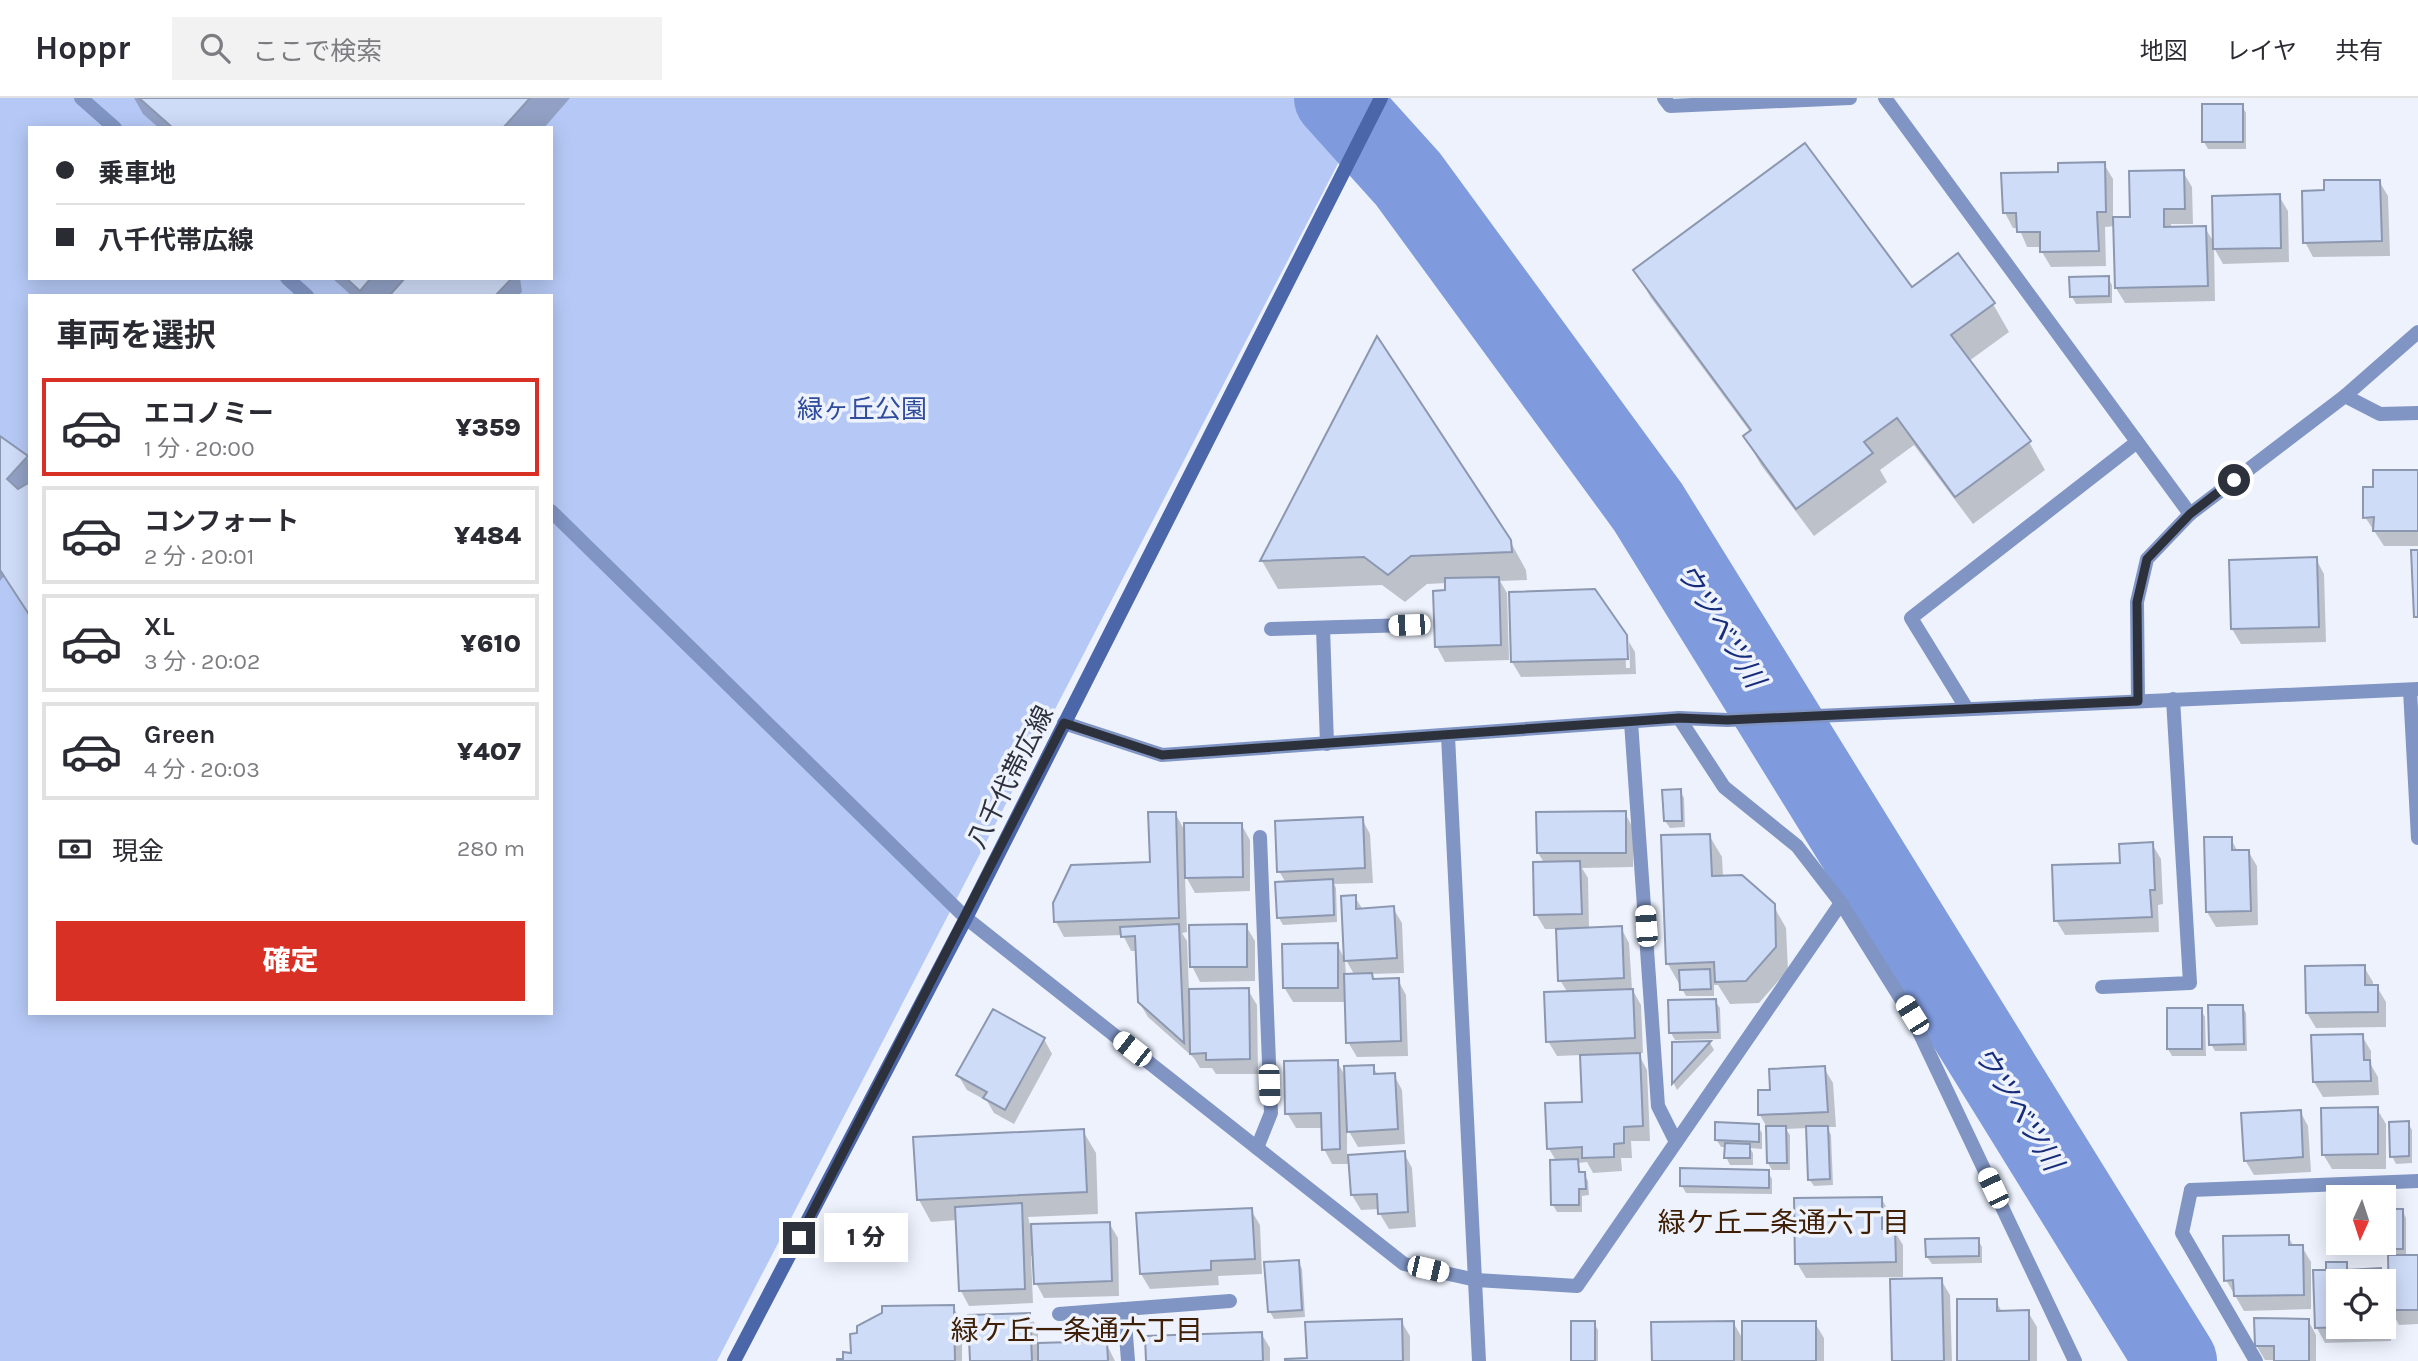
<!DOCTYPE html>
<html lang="ja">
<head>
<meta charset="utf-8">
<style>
	:root { --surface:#fff; --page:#f2f2f3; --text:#2b2b33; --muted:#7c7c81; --line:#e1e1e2; --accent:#d93025 }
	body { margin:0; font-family:Karla,"Noto Sans JP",sans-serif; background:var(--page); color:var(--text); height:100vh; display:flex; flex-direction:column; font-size:26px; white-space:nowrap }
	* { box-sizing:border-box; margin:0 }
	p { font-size:23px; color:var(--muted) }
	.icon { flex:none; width:38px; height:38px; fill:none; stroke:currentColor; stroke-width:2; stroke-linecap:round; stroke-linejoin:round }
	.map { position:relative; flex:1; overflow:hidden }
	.sheet { position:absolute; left:28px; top:196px; width:525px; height:721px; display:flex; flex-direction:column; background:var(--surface); border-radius:0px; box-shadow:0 4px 18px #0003 }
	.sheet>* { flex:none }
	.hud { position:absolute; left:28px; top:28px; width:525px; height:154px; border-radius:0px; box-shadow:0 4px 18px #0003; display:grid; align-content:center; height:154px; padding:0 28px; background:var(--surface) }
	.needle { width:46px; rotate:183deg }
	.tools { position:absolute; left:2326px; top:1087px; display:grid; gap:14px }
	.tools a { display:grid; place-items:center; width:70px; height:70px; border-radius:0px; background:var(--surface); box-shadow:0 4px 18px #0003; font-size:35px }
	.end { position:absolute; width:32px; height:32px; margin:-16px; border:9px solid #2d313c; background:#fff; box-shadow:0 0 0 4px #fff }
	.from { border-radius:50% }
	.bubble { position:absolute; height:49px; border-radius:0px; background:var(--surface); box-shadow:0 4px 18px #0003; font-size:23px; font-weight:800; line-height:49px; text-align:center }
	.car { position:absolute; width:21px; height:42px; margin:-21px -10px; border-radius:9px; box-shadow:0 0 5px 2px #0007; background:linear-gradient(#fff 24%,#345 0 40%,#fff 0 76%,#345 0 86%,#fff 0) }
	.hud b { display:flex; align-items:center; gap:24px; height:66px; font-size:26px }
	.hud b+b { border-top:2px solid var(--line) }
	.hud i { width:18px; height:18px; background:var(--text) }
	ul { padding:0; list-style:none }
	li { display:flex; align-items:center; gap:21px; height:98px; margin:0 14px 10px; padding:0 14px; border:4px solid var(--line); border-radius:0px }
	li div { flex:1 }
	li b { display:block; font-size:26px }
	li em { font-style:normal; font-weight:800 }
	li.active { border-color:var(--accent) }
	li>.icon { width:63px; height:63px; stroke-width:1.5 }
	h2 { padding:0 28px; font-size:32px; line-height:84px }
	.pay { display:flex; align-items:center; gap:18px; height:77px; padding:0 28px; font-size:26px }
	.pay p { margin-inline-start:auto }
	.button { display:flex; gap:14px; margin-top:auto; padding:14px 28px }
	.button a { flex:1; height:80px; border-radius:0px; background:var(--accent); color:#fff; font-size:28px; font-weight:800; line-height:80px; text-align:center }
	header { display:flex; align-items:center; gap:42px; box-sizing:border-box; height:98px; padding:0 35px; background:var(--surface); border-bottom:2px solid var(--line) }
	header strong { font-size:33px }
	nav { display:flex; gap:38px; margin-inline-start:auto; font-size:24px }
	.search { width:490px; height:63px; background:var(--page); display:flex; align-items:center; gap:18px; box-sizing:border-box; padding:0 24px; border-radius:0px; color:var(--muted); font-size:26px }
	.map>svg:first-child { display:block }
</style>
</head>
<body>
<header>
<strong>Hoppr</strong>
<div class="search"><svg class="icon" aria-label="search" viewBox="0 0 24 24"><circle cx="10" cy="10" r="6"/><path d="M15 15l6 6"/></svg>ここで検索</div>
<nav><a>地図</a><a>レイヤ</a><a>共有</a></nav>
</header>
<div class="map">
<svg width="2418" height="1263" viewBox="0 0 2418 1263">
	<rect width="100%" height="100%" fill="#edf2fd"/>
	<!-- green -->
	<path fill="#b6c9f6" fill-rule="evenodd" d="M0 0H1372L717 1263H0ZM30 30H551V180H30ZM30 198H551V915H30Z"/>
	<!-- shadow -->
	<g fill="#0003" fill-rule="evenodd">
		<path d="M134 0H570L544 30H159L143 16Z"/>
		<path d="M2242 8 2246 15V51H2208L2204 44Z"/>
		<path d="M2104 66 2113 81V121L2132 120 2183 74 2192 89 2193 126H2171V131L2205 130 2215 146 2279 98 2288 113 2289 164 2223 166 2214 150 2215 203 2125 205 2116 190 2115 128 2105 129 2106 168 2051 169 2042 154V149H2027L2019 130H2013L2005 115 2060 76Z"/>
		<path d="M2379 83 2388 98 2390 158 2313 159 2305 144 2326 94Z"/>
		<path d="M1635 172 1911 191 1993 206 2009 234 1969 263 2029 344 2045 372 1973 426 1914 347 1880 372 1887 384 1814 438 1761 367 1745 339 1751 335 1651 200Z"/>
		<path d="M332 180H520L522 194 518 198H352Z"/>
		<path d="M2108 180 2112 187V205L2076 206 2072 199Z"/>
		<path d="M0 340 26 359 30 365V518L4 478 0 483Z"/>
		<path d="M2418 374V448H2384L2365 419 2375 391Z"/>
		<path d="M1510 443 1526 472 1527 482 1500 483 1507 495 1509 562 1445 564 1437 549 1447 485 1427 486 1405 504 1382 487 1278 491 1262 463Z"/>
		<path d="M2316 461 2324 476 2326 544 2241 546 2232 531Z"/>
		<path d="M1625 538 1626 570H1630L1629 544 1635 554 1636 576 1521 579 1512 564Z"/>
		<path d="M1680 693 1684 700 1685 729 1670 730 1665 723Z"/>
		<path d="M1175 715 1186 735 1241 726 1250 742V793L1195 795 1185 777 1187 834 1182 835 1187 843 1189 893 1248 892 1257 907 1258 976H1216L1212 970H1200L1194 960 1148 919 1139 904 1137 853H1131L1123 837 1064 839 1056 824 1055 806 1152 766Z"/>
		<path d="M1625 715 1633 730V769L1582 770 1588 780 1589 831 1621 830 1629 845 1632 891 1641 907 1643 955H1638L1647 972 1650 1043H1631L1632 1060H1621L1622 1073 1593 1075 1587 1064 1578 1065 1581 1076H1584L1588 1083 1589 1097 1582 1098V1114H1557L1553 1107 1557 1064 1549 1051 1584 1005 1582 957 1557 958 1548 943 1568 895 1560 882 1558 831H1545L1536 816 1545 766 1538 755Z"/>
		<path d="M1362 721 1370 736 1373 785 1334 786 1336 790 1337 824 1283 827 1279 820 1286 785 1279 773Z"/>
		<path d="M1709 737 1722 759 1723 779 1773 807 1786 830 1788 872 1759 905 1730 906 1718 887H1714V898H1686L1668 866 1663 738Z"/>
		<path d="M2231 741 2238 754 2248 753 2257 768 2258 827 2216 829 2207 814Z"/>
		<path d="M2152 746 2161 761 2163 806 2158 807 2159 834 2065 837 2056 822 2122 766Z"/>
		<path d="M1355 799 1363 812 1393 810 1402 825 1404 875 1371 876 1374 882H1398L1406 897 1408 958 1357 959 1348 944 1347 904H1293L1284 889 1337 846 1345 862 1346 878H1355L1346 862Z"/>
		<path d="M1246 828 1255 843V883L1200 884 1192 868Z"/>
		<path d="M2364 869 2373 884V889H2377L2386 904V929L2316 930 2307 915Z"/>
		<path d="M1715 903 1720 910 1721 941 1675 942 1671 935Z"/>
		<path d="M2242 908 2246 915 2247 953H2215L2211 946Z"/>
		<path d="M2201 912 2205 919 2206 958H2172L2168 951Z"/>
		<path d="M2362 938 2371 953V967L2378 979 2379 997 2323 999 2314 984Z"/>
		<path d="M1044 941 1052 956 1014 1026 994 1015 987 1003 967 992 958 977Z"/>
		<path d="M1673 945H1710L1714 952 1677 992 1674 986Z"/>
		<path d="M1337 964 1346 979 1373 969 1378 977H1394L1402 992 1405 1046 1358 1049 1347 1030V1059L1404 1055 1412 1070 1416 1129 1389 1131 1380 1116V1111L1361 1112 1352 1097 1351 1066H1332L1324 1051 1323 1030H1296L1287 1015Z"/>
		<path d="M1824 970 1833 985 1836 1029H1827L1831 1037 1833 1087 1814 1088 1809 1081 1808 1030 1786 1031 1790 1037V1072H1772L1768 1065V1031L1760 1017 1759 994H1772Z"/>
		<path d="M2377 1011 2386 1026V1071H2332L2323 1056Z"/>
		<path d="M2300 1013 2308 1028 2311 1074 2254 1077 2245 1062Z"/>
		<path d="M2408 1025 2412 1032V1065L2396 1066 2392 1058Z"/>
		<path d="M1758 1028 1762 1035V1051L1750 1050 1753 1055V1067H1730L1726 1059 1727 1049H1721L1716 1041Z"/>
		<path d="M1083 1033 1096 1055 1098 1116 1028 1119 1030 1127 1109 1125 1118 1140 1119 1198 1044 1200 1036 1185 1034 1158H1031L1033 1205 969 1208 961 1193 957 1122 931 1124 919 1102Z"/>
		<path d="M1768 1074 1772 1081V1096L1686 1095 1682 1088Z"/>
		<path d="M1881 1100 1890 1115V1132H1894L1903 1147V1179L1806 1180 1797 1165Z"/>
		<path d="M1251 1112 1260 1127 1262 1176 1218 1178 1219 1187 1150 1191 1141 1176Z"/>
		<path d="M2402 1112 2406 1120V1158H2418V1226L2399 1227 2390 1210 2391 1243 2325 1245 2317 1230 2328 1174 2346 1166 2350 1173 2380 1172 2390 1189 2388 1157 2384 1150V1113ZM2338 1183H2384V1228H2338Z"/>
		<path d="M2288 1138 2294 1149H2302L2311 1164V1211L2244 1213 2226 1182Z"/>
		<path d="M1978 1142 1982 1149V1165L1932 1166 1927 1159Z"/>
		<path d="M1298 1163 1302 1171 1305 1219 1274 1221 1270 1214Z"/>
		<path d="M1941 1182 1950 1197 1952 1263H1894Z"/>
		<path d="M1996 1203 2002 1214H2028L2037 1229V1263H1959Z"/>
		<path d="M953 1209 962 1224V1263H839H845L852 1256Z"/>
		<path d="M1029 1216 1038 1231V1247L1106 1245 1115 1263H971Z"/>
		<path d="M2308 1222 2316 1237V1263L2265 1262 2256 1247Z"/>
		<path d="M1401 1223 1410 1238V1263H1286L1309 1262Z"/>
		<path d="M1733 1224 1744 1243 1815 1225 1824 1240V1263H1654Z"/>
		<path d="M1594 1225 1598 1232V1263H1573Z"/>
		<path d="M1261 1235 1270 1250V1263H1147Z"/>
	</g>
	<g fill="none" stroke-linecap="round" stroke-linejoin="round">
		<!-- river -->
		<path stroke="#7f9bde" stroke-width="82" d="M1335 0 1408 81 1648 409 2176 1263"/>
	</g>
	<!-- building -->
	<g fill="#cfdcf8" stroke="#8c97b0" stroke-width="2">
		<path d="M139 0H530L503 30H173Z"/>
		<rect x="2202" y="6" width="41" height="38"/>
		<path d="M1805 45 1912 189 1958 155 1995 205 1951 237 2031 343 1955 399 1897 320 1864 344 1873 355 1796 411 1743 338 1751 332 1633 172Z"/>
		<path d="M2105 64 2106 114H2097L2099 153 2040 154V134H2017L2016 115H2003L2001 75 2058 74V65Z"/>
		<path d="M2184 72 2185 111H2164V129L2206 128 2208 188 2115 190 2113 119H2130L2129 73Z"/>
		<path d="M2324 82H2380L2382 143 2303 145 2302 93 2324 92Z"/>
		<path d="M2280 96 2281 150 2213 151 2212 98Z"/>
		<path d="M2109 178V198L2070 199 2069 179Z"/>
		<path d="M346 180H371L360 193Z"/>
		<path d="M405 180H512L495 198H389Z"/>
		<path d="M1377 238 1511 442 1512 454 1411 458 1388 477 1364 459 1260 463Z"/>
		<path d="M0 338 28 358 7 381 18 391 30 384V518L0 472Z"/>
		<path d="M2373 372H2418V433H2373L2374 419 2363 420V389H2373Z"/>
		<path d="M2411 452H2418V519H2414Z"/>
		<path d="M2317 459 2319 529 2231 531 2229 462Z"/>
		<path d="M1499 479 1501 547 1435 549 1433 493 1445 492V480Z"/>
		<path d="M1595 491 1627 537 1628 561 1511 564 1509 494Z"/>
		<path d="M1681 691 1682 723H1664L1662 692Z"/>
		<path d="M1626 713V755H1537L1536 714Z"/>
		<path d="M1148 714H1176L1179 820 1054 824 1053 805 1071 767 1150 764Z"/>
		<path d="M1363 719 1365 770 1277 774 1275 723Z"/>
		<path d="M1184 725H1242L1243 779 1185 780Z"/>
		<path d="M1710 736 1712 778 1742 777 1775 806 1776 849 1746 883 1715 884 1714 864 1666 866 1661 737Z"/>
		<path d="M2204 739H2232V752H2249L2251 813 2206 814Z"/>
		<path d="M2153 744 2155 792H2150L2152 819 2054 823 2052 767 2120 765 2119 746Z"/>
		<path d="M1580 763 1582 816 1534 817 1533 764Z"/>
		<path d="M1333 781 1334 817 1277 820 1275 784Z"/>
		<path d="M1356 797V811L1394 808 1397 860 1344 863 1341 798Z"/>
		<path d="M1179 826 1184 945 1138 904 1135 838 1121 839 1120 829Z"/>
		<path d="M1247 826V869H1190L1189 827Z"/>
		<path d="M1622 828 1624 880 1558 883 1556 831Z"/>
		<path d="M1338 845V890H1283L1282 846Z"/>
		<path d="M2365 867V887H2378V914L2306 915 2305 868Z"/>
		<path d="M1710 871 1711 891 1680 892 1679 872Z"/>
		<path d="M1372 875 1373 881 1399 880 1401 943 1346 945 1344 876Z"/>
		<path d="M1249 890 1250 961 1206 962V955L1190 956 1189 891Z"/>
		<path d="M1633 891 1635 940 1546 944 1544 894Z"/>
		<path d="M1716 901 1718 934 1669 935 1668 902Z"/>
		<path d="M2208 907H2243L2244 946 2209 947Z"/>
		<rect x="2167" y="910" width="35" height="41"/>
		<path d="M993 911 1045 940 1005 1012 983 1000 987 994 956 977Z"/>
		<path d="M2363 936 2364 962H2370L2371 983 2313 984 2311 937Z"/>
		<path d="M1711 943 1672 986V944Z"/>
		<path d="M1640 955 1643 1028 1624 1029V1045L1614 1046V1059L1582 1060V1049L1547 1051 1545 1005 1582 1004 1580 957Z"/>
		<path d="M1338 962 1340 1051 1322 1052 1321 1015 1285 1016 1284 963Z"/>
		<path d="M1374 967V976L1395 975 1398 1031 1347 1034 1344 968Z"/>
		<path d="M1825 968 1828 1014 1758 1017V992H1770L1769 971Z"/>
		<path d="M2378 1009V1056L2322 1057 2321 1010Z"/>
		<path d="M2301 1012 2303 1059 2244 1063 2241 1015Z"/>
		<path d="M2409 1023V1058L2390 1059 2389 1024Z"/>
		<path d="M1715 1024 1759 1026V1044L1715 1042Z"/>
		<path d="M1766 1028H1786L1787 1065H1767Z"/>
		<path d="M1806 1028H1828L1830 1081 1808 1082Z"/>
		<path d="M1084 1031 1087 1094 917 1102 913 1039Z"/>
		<path d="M1725 1045 1750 1046V1060H1724Z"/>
		<path d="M1405 1053 1408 1114 1378 1116 1377 1096 1351 1097 1348 1057Z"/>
		<path d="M1578 1061 1579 1074H1585L1586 1091H1579V1107H1551L1550 1062Z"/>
		<path d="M1680 1070 1769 1072V1090L1680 1088Z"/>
		<path d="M1882 1099V1131L1895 1130 1896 1164 1795 1166 1794 1100Z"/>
		<path d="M1022 1105 1025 1191 959 1193 955 1109Z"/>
		<path d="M1252 1110 1255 1161 1211 1163V1172L1140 1176 1136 1115Z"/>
		<path d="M2384 1111H2403V1151H2382Z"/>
		<path d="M1110 1124 1112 1183 1034 1186 1031 1126Z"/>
		<path d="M2289 1137V1147H2303L2304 1197 2234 1198 2233 1182 2224 1183 2223 1138Z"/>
		<path d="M1979 1140V1158L1926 1159 1925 1141Z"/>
		<path d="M2388 1157H2418V1212H2389Z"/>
		<path d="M1299 1162 1302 1212 1268 1214 1264 1164Z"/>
		<path d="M2326 1164H2347V1172L2381 1170 2382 1183H2338V1228H2378L2315 1230 2313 1172H2326Z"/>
		<path d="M1942 1180 1944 1263H1892L1890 1181Z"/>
		<path d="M1957 1201H1997V1213L2029 1212V1263H1957Z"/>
		<path d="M954 1207 955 1263H837V1261H843V1254L851 1255 850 1236 857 1235V1228L882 1215V1208Z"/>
		<path d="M1030 1215 1032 1263H970L968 1217Z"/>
		<path d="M2254 1220 2309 1221V1263H2274V1248H2255Z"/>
		<path d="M1402 1221 1403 1263H1285V1261L1307 1260 1305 1224Z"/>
		<rect x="1571" y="1223" width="24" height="40"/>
		<path d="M1734 1223V1263H1652L1651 1224Z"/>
		<rect x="1742" y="1223" width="74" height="40"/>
		<path d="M1262 1234 1263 1263H1146L1145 1238Z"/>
		<path d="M1107 1243 1108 1263H1038V1245Z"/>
	</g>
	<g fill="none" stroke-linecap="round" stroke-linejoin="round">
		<!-- service -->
		<g stroke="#8095c4" stroke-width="14">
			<path d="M81 0 115 30"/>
			<path d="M287 180 307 198"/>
			<path d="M551 413 966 820"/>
			<path d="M1323 530 1327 646"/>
			<path d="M1271 531 1409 527"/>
			<path d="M1967 611 1911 520 2137 344"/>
			<path d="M1679 620 1724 689 1797 748 1841 805"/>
			<path d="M1631 624 1658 1008 1676 1044"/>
			<path d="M2102 889 2190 885 2173 601"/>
			<path d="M1257 1050 1271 1015 1260 739"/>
			<path d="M2191 1092 2182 1135 2256 1263"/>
			<path d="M1124 1211 1128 1263"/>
			<path d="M1059 1216 1230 1203"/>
		</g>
		<!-- minor -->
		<g stroke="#8095c4" stroke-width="14">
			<path d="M1664 0 1670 8 1850 0"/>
			<path d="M1885 0 2190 416"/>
			<path d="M2345 298 2380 316 2418 315"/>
			<path d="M2410 592 2418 740"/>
			<path d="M2138 603 2137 504 2147 461 2190 416 2345 298 2418 234"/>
			<path d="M1064 625 1162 657 1679 620 1727 622 2418 591"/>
			<path d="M1448 638 1479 1263"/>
			<path d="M966 820 1404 1166 1476 1182 1577 1188 1841 805 1911 917 2075 1263"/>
			<path d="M2191 1092 2418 1083"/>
		</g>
		<!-- secondary -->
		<path stroke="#4c66aa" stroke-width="14" d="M734 1263 966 820 1381 0"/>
	</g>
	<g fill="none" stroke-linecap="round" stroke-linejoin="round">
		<!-- route -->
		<path stroke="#2d313c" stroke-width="9" d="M799 1140 1064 625 1162 657 1679 620 1727 622 2138 603 2137 504 2147 461 2190 416 2234 382"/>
	</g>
	<g text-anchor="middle" stroke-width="7" stroke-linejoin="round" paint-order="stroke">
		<!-- park labels -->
		<g font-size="26" fill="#304c9c" stroke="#edf2fd">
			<text x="862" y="320">緑ヶ丘公園</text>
		</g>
		<!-- street labels -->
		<g font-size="26" fill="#2d313c" stroke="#edf2fd">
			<text transform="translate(1010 679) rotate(-63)" y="9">八千代帯広線</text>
		</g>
		<!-- water labels -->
		<g font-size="28" font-style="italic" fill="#172d7b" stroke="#edf2fd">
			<text transform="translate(1721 527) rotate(58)" y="10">ウツベツ川</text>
			<text transform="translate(2019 1010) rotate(58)" y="10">ウツベツ川</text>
		</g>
		<!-- neighbourhood labels -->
		<g font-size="28" fill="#3f2006" stroke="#edf2fd">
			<text x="1784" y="1134">緑ケ丘二条通六丁目</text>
			<text x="1077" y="1242">緑ケ丘一条通六丁目</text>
		</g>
	</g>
</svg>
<div class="tools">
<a><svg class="needle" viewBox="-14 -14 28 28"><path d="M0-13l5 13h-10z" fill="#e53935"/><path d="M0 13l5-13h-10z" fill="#7c7c81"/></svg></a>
<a><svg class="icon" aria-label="locate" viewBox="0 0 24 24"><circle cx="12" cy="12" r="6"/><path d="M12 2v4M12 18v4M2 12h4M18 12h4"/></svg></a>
</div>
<i class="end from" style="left:2234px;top:382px"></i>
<i class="end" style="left:799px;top:1140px"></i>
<div class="bubble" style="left:824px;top:1115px;width:84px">1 分</div>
<i class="car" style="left:1409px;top:527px;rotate:268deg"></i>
<i class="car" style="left:1646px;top:828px;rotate:356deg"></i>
<i class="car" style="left:1912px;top:917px;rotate:328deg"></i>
<i class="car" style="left:1132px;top:951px;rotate:308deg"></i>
<i class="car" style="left:1269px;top:987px;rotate:178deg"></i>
<i class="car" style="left:1993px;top:1090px;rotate:335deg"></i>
<i class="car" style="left:1428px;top:1171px;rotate:103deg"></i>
<div class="hud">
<b><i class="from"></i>乗車地</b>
<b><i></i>八千代帯広線</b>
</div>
<section class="sheet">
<h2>車両を選択</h2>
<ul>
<li class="active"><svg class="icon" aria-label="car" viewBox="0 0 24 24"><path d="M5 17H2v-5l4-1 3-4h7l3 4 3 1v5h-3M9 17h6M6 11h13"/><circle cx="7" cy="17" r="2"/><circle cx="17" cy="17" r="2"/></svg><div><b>エコノミー</b><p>1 分 · 20:00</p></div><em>¥359</em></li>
<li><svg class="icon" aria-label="car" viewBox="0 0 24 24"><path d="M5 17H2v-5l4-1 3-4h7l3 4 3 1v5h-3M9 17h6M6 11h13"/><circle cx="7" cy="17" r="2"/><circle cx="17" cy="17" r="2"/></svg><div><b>コンフォート</b><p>2 分 · 20:01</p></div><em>¥484</em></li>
<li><svg class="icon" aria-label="car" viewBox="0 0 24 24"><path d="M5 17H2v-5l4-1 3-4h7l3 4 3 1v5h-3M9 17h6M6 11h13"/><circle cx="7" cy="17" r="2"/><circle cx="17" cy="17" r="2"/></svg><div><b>XL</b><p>3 分 · 20:02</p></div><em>¥610</em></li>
<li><svg class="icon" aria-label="car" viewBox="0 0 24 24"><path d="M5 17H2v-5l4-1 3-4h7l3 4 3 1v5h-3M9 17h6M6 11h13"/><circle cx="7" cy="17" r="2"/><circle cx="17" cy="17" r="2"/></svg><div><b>Green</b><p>4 分 · 20:03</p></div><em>¥407</em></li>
</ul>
<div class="pay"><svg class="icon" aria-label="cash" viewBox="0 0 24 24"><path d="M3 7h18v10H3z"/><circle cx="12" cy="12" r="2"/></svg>現金<p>280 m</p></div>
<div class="button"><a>確定</a></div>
</section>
</div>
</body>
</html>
